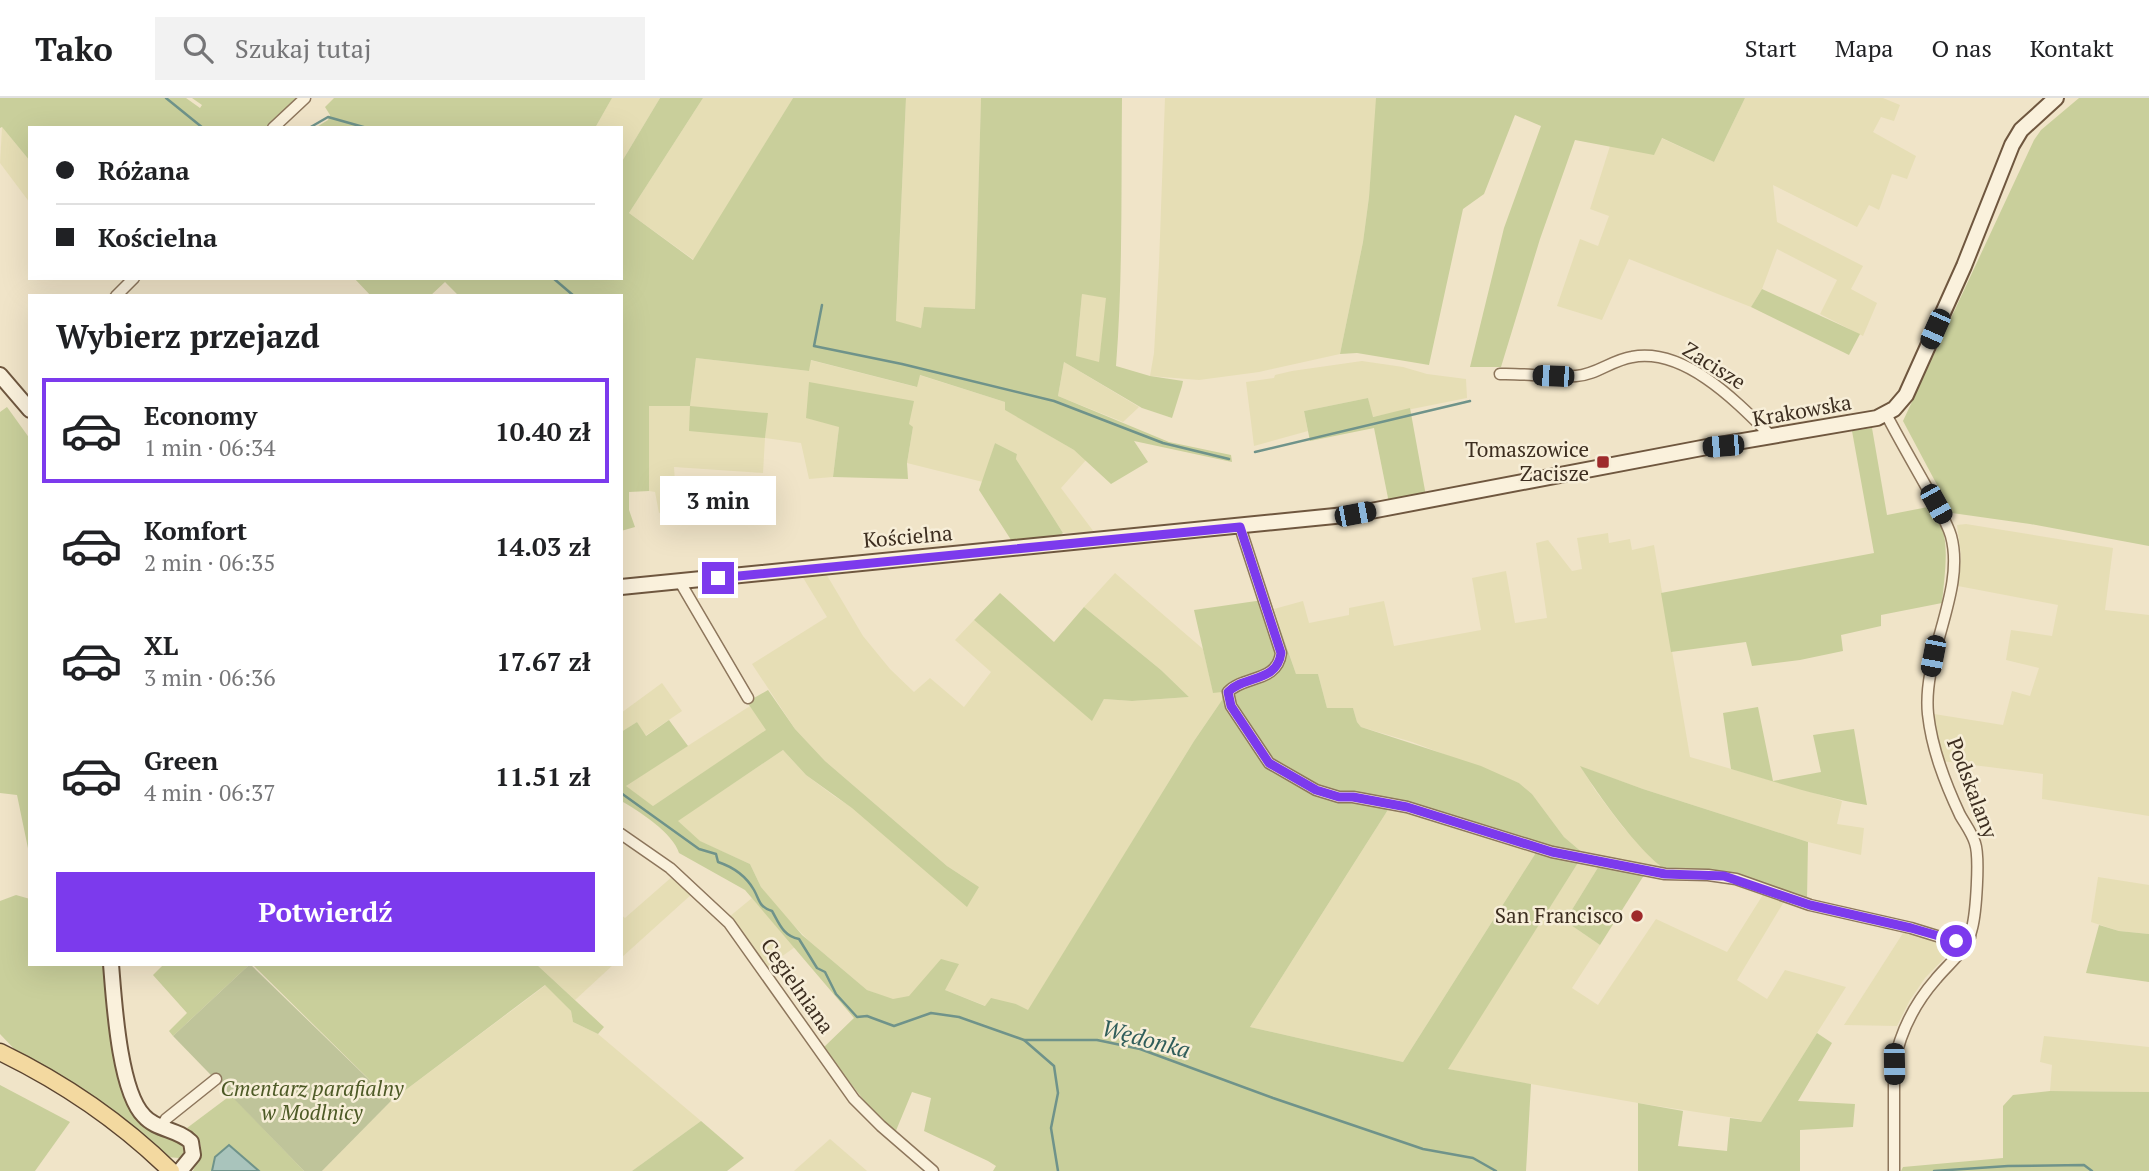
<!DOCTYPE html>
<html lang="pl">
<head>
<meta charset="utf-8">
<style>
	:root { --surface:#fff; --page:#f2f2f2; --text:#202124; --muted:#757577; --line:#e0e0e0; --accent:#7c3aed }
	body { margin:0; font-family:"PT Serif",serif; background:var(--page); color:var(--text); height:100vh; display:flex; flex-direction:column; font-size:26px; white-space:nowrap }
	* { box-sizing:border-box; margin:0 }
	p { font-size:23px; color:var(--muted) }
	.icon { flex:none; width:38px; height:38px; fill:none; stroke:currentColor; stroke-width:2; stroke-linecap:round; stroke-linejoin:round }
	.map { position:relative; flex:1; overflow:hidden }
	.sheet { position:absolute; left:28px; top:196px; width:595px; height:672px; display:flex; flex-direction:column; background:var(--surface); border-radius:0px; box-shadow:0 7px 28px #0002 }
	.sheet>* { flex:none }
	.top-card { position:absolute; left:28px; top:28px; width:595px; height:154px; border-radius:0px; box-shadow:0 7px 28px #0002; display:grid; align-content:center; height:154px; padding:0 28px; background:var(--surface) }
	.end { position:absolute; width:32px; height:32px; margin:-16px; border:9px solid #7c3aed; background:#fff; box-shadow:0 0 0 4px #fff }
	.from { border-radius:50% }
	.bubble { position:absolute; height:49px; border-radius:0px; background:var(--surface); box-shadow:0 7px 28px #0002; font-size:23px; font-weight:600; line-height:49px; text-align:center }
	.car { position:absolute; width:21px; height:42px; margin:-21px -10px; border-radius:9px; box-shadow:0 0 5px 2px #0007; background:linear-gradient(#222 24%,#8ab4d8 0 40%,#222 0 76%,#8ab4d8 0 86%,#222 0) }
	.top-card b { display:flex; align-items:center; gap:24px; height:66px; font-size:26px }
	.top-card b+b { border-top:2px solid var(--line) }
	.top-card i { width:18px; height:18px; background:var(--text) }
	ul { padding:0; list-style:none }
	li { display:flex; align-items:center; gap:21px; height:105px; margin:0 14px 10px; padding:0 14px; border:4px solid transparent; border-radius:0px }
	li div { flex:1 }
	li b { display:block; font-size:26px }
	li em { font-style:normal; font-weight:600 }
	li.on { border-color:var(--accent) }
	li>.icon { width:63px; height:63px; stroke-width:1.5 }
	h2 { padding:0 28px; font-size:32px; line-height:84px }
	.button { display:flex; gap:14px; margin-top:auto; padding:14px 28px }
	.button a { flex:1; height:80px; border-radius:0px; background:var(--accent); color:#fff; font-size:28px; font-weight:600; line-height:80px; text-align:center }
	header { display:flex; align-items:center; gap:42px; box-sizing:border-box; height:98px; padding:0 35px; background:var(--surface); border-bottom:2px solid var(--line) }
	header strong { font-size:33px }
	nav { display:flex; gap:38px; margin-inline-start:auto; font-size:24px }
	.search { width:490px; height:63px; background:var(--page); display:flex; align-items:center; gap:18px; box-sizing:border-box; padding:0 24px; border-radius:0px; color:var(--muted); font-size:26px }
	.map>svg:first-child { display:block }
</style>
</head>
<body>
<header>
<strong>Tako</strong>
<div class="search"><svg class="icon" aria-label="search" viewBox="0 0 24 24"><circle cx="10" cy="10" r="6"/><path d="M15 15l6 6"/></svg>Szukaj tutaj</div>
<nav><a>Start</a><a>Mapa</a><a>O nas</a><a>Kontakt</a></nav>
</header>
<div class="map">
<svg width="2149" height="1073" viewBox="0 0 2149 1073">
	<rect width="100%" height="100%" fill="#f0e4c8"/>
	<!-- farmland -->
	<g fill="#e6deb5" fill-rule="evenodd">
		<path d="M612 0H660L621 65V30H595Z"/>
		<path d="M703 0H793L694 162 629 115Z"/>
		<path d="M906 0H981L975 211 924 209 921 230 896 224Z"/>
		<path d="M1165 0H1377L1369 99 1363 144 1340 256 1259 274 1199 282 1150 278 1154 255 1159 166Z"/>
		<path d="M1745 0H1883L1900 7 1894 23 1881 19 1873 34 1916 58 1907 81 1892 76 1879 112 1869 107 1857 129 1773 87 1777 124 1863 168 1851 191 1877 205 1863 238 1820 216 1837 182 1777 151 1762 191 1751 209 1629 161 1602 222 1557 208 1580 141 1598 148 1609 118 1590 111 1610 48 1654 56 1661 40 1714 64Z"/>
		<path d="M2 29 30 63V105L0 65Z"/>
		<path d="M1082 196 1107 199 1099 265 1076 259Z"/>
		<path d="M696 260 809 273 810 262 916 289 919 277 1005 304 1006 312 1074 352 1086 362 1061 390 1094 434 1063 435 1016 361 1017 356 995 345 983 384 907 365 913 329H839L833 379 809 381 801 345 765 340 763 375 674 369 677 412 659 415 655 394 649 393 648 308H690ZM690 309 767 315 765 340Z"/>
		<path d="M1362 263 1403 269 1427 276 1466 281 1467 300 1372 319 1368 300 1304 313 1308 333 1254 348 1246 284 1274 280 1275 277 1292 273Z"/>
		<path d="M1064 264 1139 309 1123 324 1058 298Z"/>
		<path d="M1966 426 2113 450 2105 512 2149 517V718L2042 701 2043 676 1942 663 1937 641 1934 616 2003 627 2012 593 2030 598 2039 570 2006 562 2011 532 2052 538 2058 507 1958 488 1961 458 1957 427Z"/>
		<path d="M1608 435 1609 445 1630 441 1632 452 1654 447 1690 659 1842 703 1837 726 1864 730 1861 757 1808 744 1643 691 1581 669 1595 692 1622 728 1648 756 1670 774 1584 756 1564 739 1532 696 1519 685 1412 644 1361 629 1357 624 1353 610H1327L1318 576H1296L1274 511 1303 503 1309 525 1349 517V510L1384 503 1394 548 1481 532 1472 480 1506 473 1515 525 1547 520 1536 445 1548 442 1572 473 1582 471 1577 440Z"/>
		<path d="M825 474 863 538 890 571 914 594 930 580 964 609 991 574 955 542 974 522 1092 622 1104 601 1132 603 1189 599 1161 572 1084 509 1115 475 1203 551 1213 594H1222V602L1194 643 1028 913 1016 906 986 908 945 892 893 902 867 892 808 842 777 810 761 789 750 766 699 743 677 723 783 652 806 677 834 698 979 789 947 768 825 663 795 631 752 566 827 519 802 478Z"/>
		<path d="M662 585 682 613 645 638 637 624 621 634V615Z"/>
		<path d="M750 608 767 632 653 708 625 688Z"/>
		<path d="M1391 707 1537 753 1403 964 1250 929Z"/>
		<path d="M1581 760 1602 763 1565 823 1600 847 1572 890 1598 907 1656 821 1727 854 1764 795 1785 802 1737 882 1767 901 1785 872 1846 889 1761 1024 1638 1005 1447 971Z"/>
		<path d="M673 778 693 795 621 860V817L625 820Z"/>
		<path d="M2098 779 2149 787V836L2119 833 2091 824Z"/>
		<path d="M752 800 795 849 767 869 729 819Z"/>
		<path d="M1905 832 1956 848 1925 880 1910 902 1897 928 1844 927Z"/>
		<path d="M536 866H614L575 902Z"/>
		<path d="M546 887 571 913 573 924 598 936 701 1023 632 1073H322L391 1003Z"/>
		<path d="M2044 938 2149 949V994L2050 993 2052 967 2040 964Z"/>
		<path d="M830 1041 867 1073H794Z"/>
	</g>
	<!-- green -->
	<g fill="#c9cf9b" fill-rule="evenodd">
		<path d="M0 0H186L200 10 202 7 192 0H298L265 30H30V63L2 29 0 30Z"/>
		<path d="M334 0H612L595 30H315L328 22 330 17 325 9Z"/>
		<path d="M660 0H703L629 115 693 162 793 0H906L896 223 921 230 924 209 975 211 981 0H1122C1121 89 1123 179 1116 268L1150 278 1183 283 1182 288 1172 320 1142 310 1064 264 1058 298 1169 344 1231 357 1232 364 1134 343 1148 364 1111 386 1074 352 1005 312V304L920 277 917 289 811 262 809 273 696 260 690 308 768 315 765 340 689 333 690 308H649V393L629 394V412L635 429 621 433V198H459L445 184 430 198H371L354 180H621V65ZM1082 196 1106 200 1099 264 1076 258Z"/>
		<path d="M1376 0H1745L1714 64 1662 40 1654 57 1575 42 1540 141 1501 269H1470L1504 130 1541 28 1515 17 1484 96 1463 111 1429 267 1357 255 1340 256 1363 144 1369 99Z"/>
		<path d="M2079 0H2149V448L2030 426 1952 415 1903 323 2034 42 2041 32Z"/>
		<path d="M1762 191 1860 236 1849 257 1751 209Z"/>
		<path d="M809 284 914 303 909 326 913 329 907 365 908 381 833 379 839 329 806 320Z"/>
		<path d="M1368 300 1373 319 1410 310 1426 398 1389 405 1374 330 1310 343 1304 313Z"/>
		<path d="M7 309 30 341V760L17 697 0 695V314Z"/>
		<path d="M1872 330 1887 417 1933 408C1952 439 1945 470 1942 505L1881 517V528L1841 537 1843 553 1800 562 1752 568 1746 544 1671 554 1661 495 1874 455 1852 333Z"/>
		<path d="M995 345 1017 356 1016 361 1063 435 1057 440 1013 445 979 392Z"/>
		<path d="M1000 495 1054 544 1084 509 1161 572 1189 599 1132 603 1104 601 1092 623 974 522Z"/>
		<path d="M1270 501 1296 576H1318L1327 610H1353L1357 624 1361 629 1481 668 1519 685 1532 696 1564 739 1584 756 1537 747 1395 703 1342 694 1331 698 1391 707 1250 929 1403 964 1537 753 1581 760 1448 971 1531 986 1526 1073H993L996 1068 988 1063 924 1033 931 1000 912 994 895 1035 869 1009 823 950 854 920 745 792 679 755C674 736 638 712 621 703V634L637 624 646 638 669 622 688 648 626 688 653 708 766 632 747 604 768 592 795 631 825 663 947 768 979 789 967 809 852 710 806 677 783 652 678 723 700 743 750 766 761 789 802 837 867 892 893 901 909 898 941 861 959 866 945 892 985 908 991 900 1016 906 1028 912 1194 643 1222 602V594L1213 595 1194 512Z"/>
		<path d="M1758 609 1773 683 1821 674 1813 637 1854 631 1867 707C1821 699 1776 684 1731 671L1723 615Z"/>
		<path d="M1580 668 1643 691 1808 744 1807 802C1782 794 1756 783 1730 777 1713 774 1685 779 1671 774 1646 765 1595 692 1580 668Z"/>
		<path d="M1602 763 1646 774 1600 847 1565 823Z"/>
		<path d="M16 797 30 801V866H104L109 926 128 998 181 1045 184 1054 179 1060 167 1059 125 1021 95 1000 19 956 0 936V803Z"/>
		<path d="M2099 827 2119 833 2149 836V884L2086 875Z"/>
		<path d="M164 866H250L173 938 169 933 187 915 153 877Z"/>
		<path d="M252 866H536L604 929 598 936 573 924 571 913 545 887 391 1003Z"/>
		<path d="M1817 935 1832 945 1798 1003 1855 1006 1853 1029 1800 1032V1073H1638V1005L1683 1013 1678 1048 1727 1053 1730 1020 1761 1024Z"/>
		<path d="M0 987 70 1024 35 1073H0Z"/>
		<path d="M2050 993 2149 994V1073H1901L1903 1069 2003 1060V1008L2013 997Z"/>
		<path d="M231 997 304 1073H193C202 1054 207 1043 187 1030Z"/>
		<path d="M701 1023 744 1060 727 1073H632Z"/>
	</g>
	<!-- cemetery -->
	<path fill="#bfc49a" d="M250 866 391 1003 322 1073H304L173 938Z"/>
	<!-- water -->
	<path fill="#a9c4bc" stroke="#6f938a" stroke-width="2" d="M229 1047 259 1073H212L215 1059Z"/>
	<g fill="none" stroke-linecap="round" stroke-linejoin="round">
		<!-- stream -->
		<g stroke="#6f938a" stroke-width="2.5">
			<path d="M166 0 203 30"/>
			<path d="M309 30 328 19 367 30"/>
			<path d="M553 180 574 198"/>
			<path d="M822 207 814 248 902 266 1054 303 1163 345 1229 361"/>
			<path d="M1255 354 1470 303"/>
			<path d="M621 695 699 751 716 756 718 764C733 769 746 778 754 792 760 803 759 809 772 813 779 825 783 838 799 841L817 870 825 874 836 896 857 919 867 918 894 928 931 915 959 919 1024 942H1097L1140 951 1273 1000 1423 1051 1473 1060 1496 1073"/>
			<path d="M1024 942 1054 968 1058 995 1051 1030 1058 1073"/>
			<path d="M1934 1073 2008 1068 2084 1067 2092 1073"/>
		</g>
		<defs>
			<g id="street">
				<path d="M273 30 305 0"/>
				<path d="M116 198 134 180"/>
				<path d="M1500 276C1525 275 1551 280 1576 278 1596 277 1612 262 1632 259 1685 249 1738 305 1772 339"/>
				<path d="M1886 316C1899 341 1913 365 1927 390 1935 406 1946 421 1951 438 1966 493 1922 557 1928 616 1932 652 1945 685 1960 717 1965 726 1972 735 1975 745 1980 759 1976 815 1972 830 1967 853 1950 864 1936 881 1915 905 1900 935 1894 966V1073"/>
				<path d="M1240 429 1281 555C1277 585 1244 577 1228 594L1231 608 1269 665 1316 692 1339 699H1353L1407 709 1552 754 1665 776 1708 777 1736 781 1810 807 1911 830 1950 842 1957 843 1970 839"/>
				<path d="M680 484 748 600"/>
				<path d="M621 736 670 770 729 825 854 1001 881 1028 933 1073"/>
				<path d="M161 1029 166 1021 216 981"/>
			</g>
			<g id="secondary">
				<path d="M0 277 30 312"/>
				<path d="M621 489 1355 416 1707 349 1877 320 1894 311 1906 297 1964 168 2012 47 2021 32 2056 0"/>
				<path d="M111 866C114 902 119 993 144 1018 156 1032 178 1031 191 1044L193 1057 180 1073"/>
			</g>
			<path id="primary" d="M0 954C64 985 120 1023 171 1073"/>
		</defs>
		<!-- street casing -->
		<use href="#street" stroke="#8d765c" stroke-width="13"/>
		<!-- secondary casing -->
		<use href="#secondary" stroke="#6f573f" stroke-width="18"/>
		<!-- primary casing -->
		<use href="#primary" stroke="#5b4430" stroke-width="19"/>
		<!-- street -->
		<use href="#street" stroke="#faf1dc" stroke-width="10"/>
		<!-- secondary -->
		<use href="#secondary" stroke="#faf1dc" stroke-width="14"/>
		<!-- primary -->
		<use href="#primary" stroke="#f3d9a0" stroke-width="16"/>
	</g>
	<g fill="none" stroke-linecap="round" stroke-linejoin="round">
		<!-- route -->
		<path stroke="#7c3aed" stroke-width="9" d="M718 480 1240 429 1281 555C1277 585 1244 577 1228 594L1231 608 1269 665 1316 692 1339 699H1353L1407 709 1552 754 1665 776 1724 778 1810 807 1911 830 1956 843"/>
	</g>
	<!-- markers -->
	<g fill="#9e2a2b" stroke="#f7eed8" stroke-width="2.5">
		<rect x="1596" y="357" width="14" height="14" rx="3.5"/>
		<circle cx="1637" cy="818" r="7"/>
	</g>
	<g text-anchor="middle" stroke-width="5" stroke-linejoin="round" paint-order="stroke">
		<!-- street labels -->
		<g font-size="21" fill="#3d2e20" stroke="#f7eed8">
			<text transform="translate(1714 268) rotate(32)" y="7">Zacisze</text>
			<text transform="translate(1802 313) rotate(-10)" y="7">Krakowska</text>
			<text transform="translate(908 439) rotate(-5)" y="7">Kościelna</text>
			<text transform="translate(1972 690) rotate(69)" y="7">Podskalany</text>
			<text transform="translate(797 888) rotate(55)" y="7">Cegielniana</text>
		</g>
		<!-- poi labels -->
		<g font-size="21" fill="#3d2e20" stroke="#f7eed8" text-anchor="end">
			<text x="1589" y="359">Tomaszowice<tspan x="1589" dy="24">Zacisze</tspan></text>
			<text x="1623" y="825">San Francisco</text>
		</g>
		<!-- park labels -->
		<g font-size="21" font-style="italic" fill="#4d5a26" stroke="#f7eed8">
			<text x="312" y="998">Cmentarz parafialny<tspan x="312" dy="24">w Modlnicy</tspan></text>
		</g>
		<!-- water labels -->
		<g font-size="23" font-style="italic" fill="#2f5d5a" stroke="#f7eed8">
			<text transform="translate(1146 941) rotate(15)" y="8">Wędonka</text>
		</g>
	</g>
</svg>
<i class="end from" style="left:1956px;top:843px"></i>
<i class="end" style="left:718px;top:480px"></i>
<div class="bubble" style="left:660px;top:378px;width:116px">3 min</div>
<i class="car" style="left:1935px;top:231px;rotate:204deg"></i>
<i class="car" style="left:1553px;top:278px;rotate:272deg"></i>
<i class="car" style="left:1723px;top:348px;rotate:265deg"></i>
<i class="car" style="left:1936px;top:406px;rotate:151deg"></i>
<i class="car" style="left:1355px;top:416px;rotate:79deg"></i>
<i class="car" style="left:1933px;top:558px;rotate:191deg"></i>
<i class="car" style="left:1894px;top:966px;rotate:179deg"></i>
<div class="top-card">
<b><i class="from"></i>Różana</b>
<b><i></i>Kościelna</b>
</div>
<section class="sheet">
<h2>Wybierz przejazd</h2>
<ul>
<li class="on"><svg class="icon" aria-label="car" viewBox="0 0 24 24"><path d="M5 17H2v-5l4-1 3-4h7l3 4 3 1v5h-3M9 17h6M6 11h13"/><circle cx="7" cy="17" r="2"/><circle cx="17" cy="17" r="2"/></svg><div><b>Economy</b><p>1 min · 06:34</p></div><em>10.40 zł</em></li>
<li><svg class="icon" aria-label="car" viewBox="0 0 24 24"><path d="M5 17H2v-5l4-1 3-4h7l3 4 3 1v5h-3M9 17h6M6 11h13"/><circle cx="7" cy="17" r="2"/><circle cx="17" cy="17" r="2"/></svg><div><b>Komfort</b><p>2 min · 06:35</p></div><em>14.03 zł</em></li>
<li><svg class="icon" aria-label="car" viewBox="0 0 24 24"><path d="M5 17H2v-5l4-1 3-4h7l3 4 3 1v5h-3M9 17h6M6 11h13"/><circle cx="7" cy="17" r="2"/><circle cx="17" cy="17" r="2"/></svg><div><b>XL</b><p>3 min · 06:36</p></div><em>17.67 zł</em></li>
<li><svg class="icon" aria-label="car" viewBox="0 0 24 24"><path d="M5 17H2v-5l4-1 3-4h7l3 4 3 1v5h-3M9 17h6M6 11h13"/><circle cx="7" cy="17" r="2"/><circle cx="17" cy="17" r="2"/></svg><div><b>Green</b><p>4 min · 06:37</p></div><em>11.51 zł</em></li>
</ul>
<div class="button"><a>Potwierdź</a></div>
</section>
</div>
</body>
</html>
